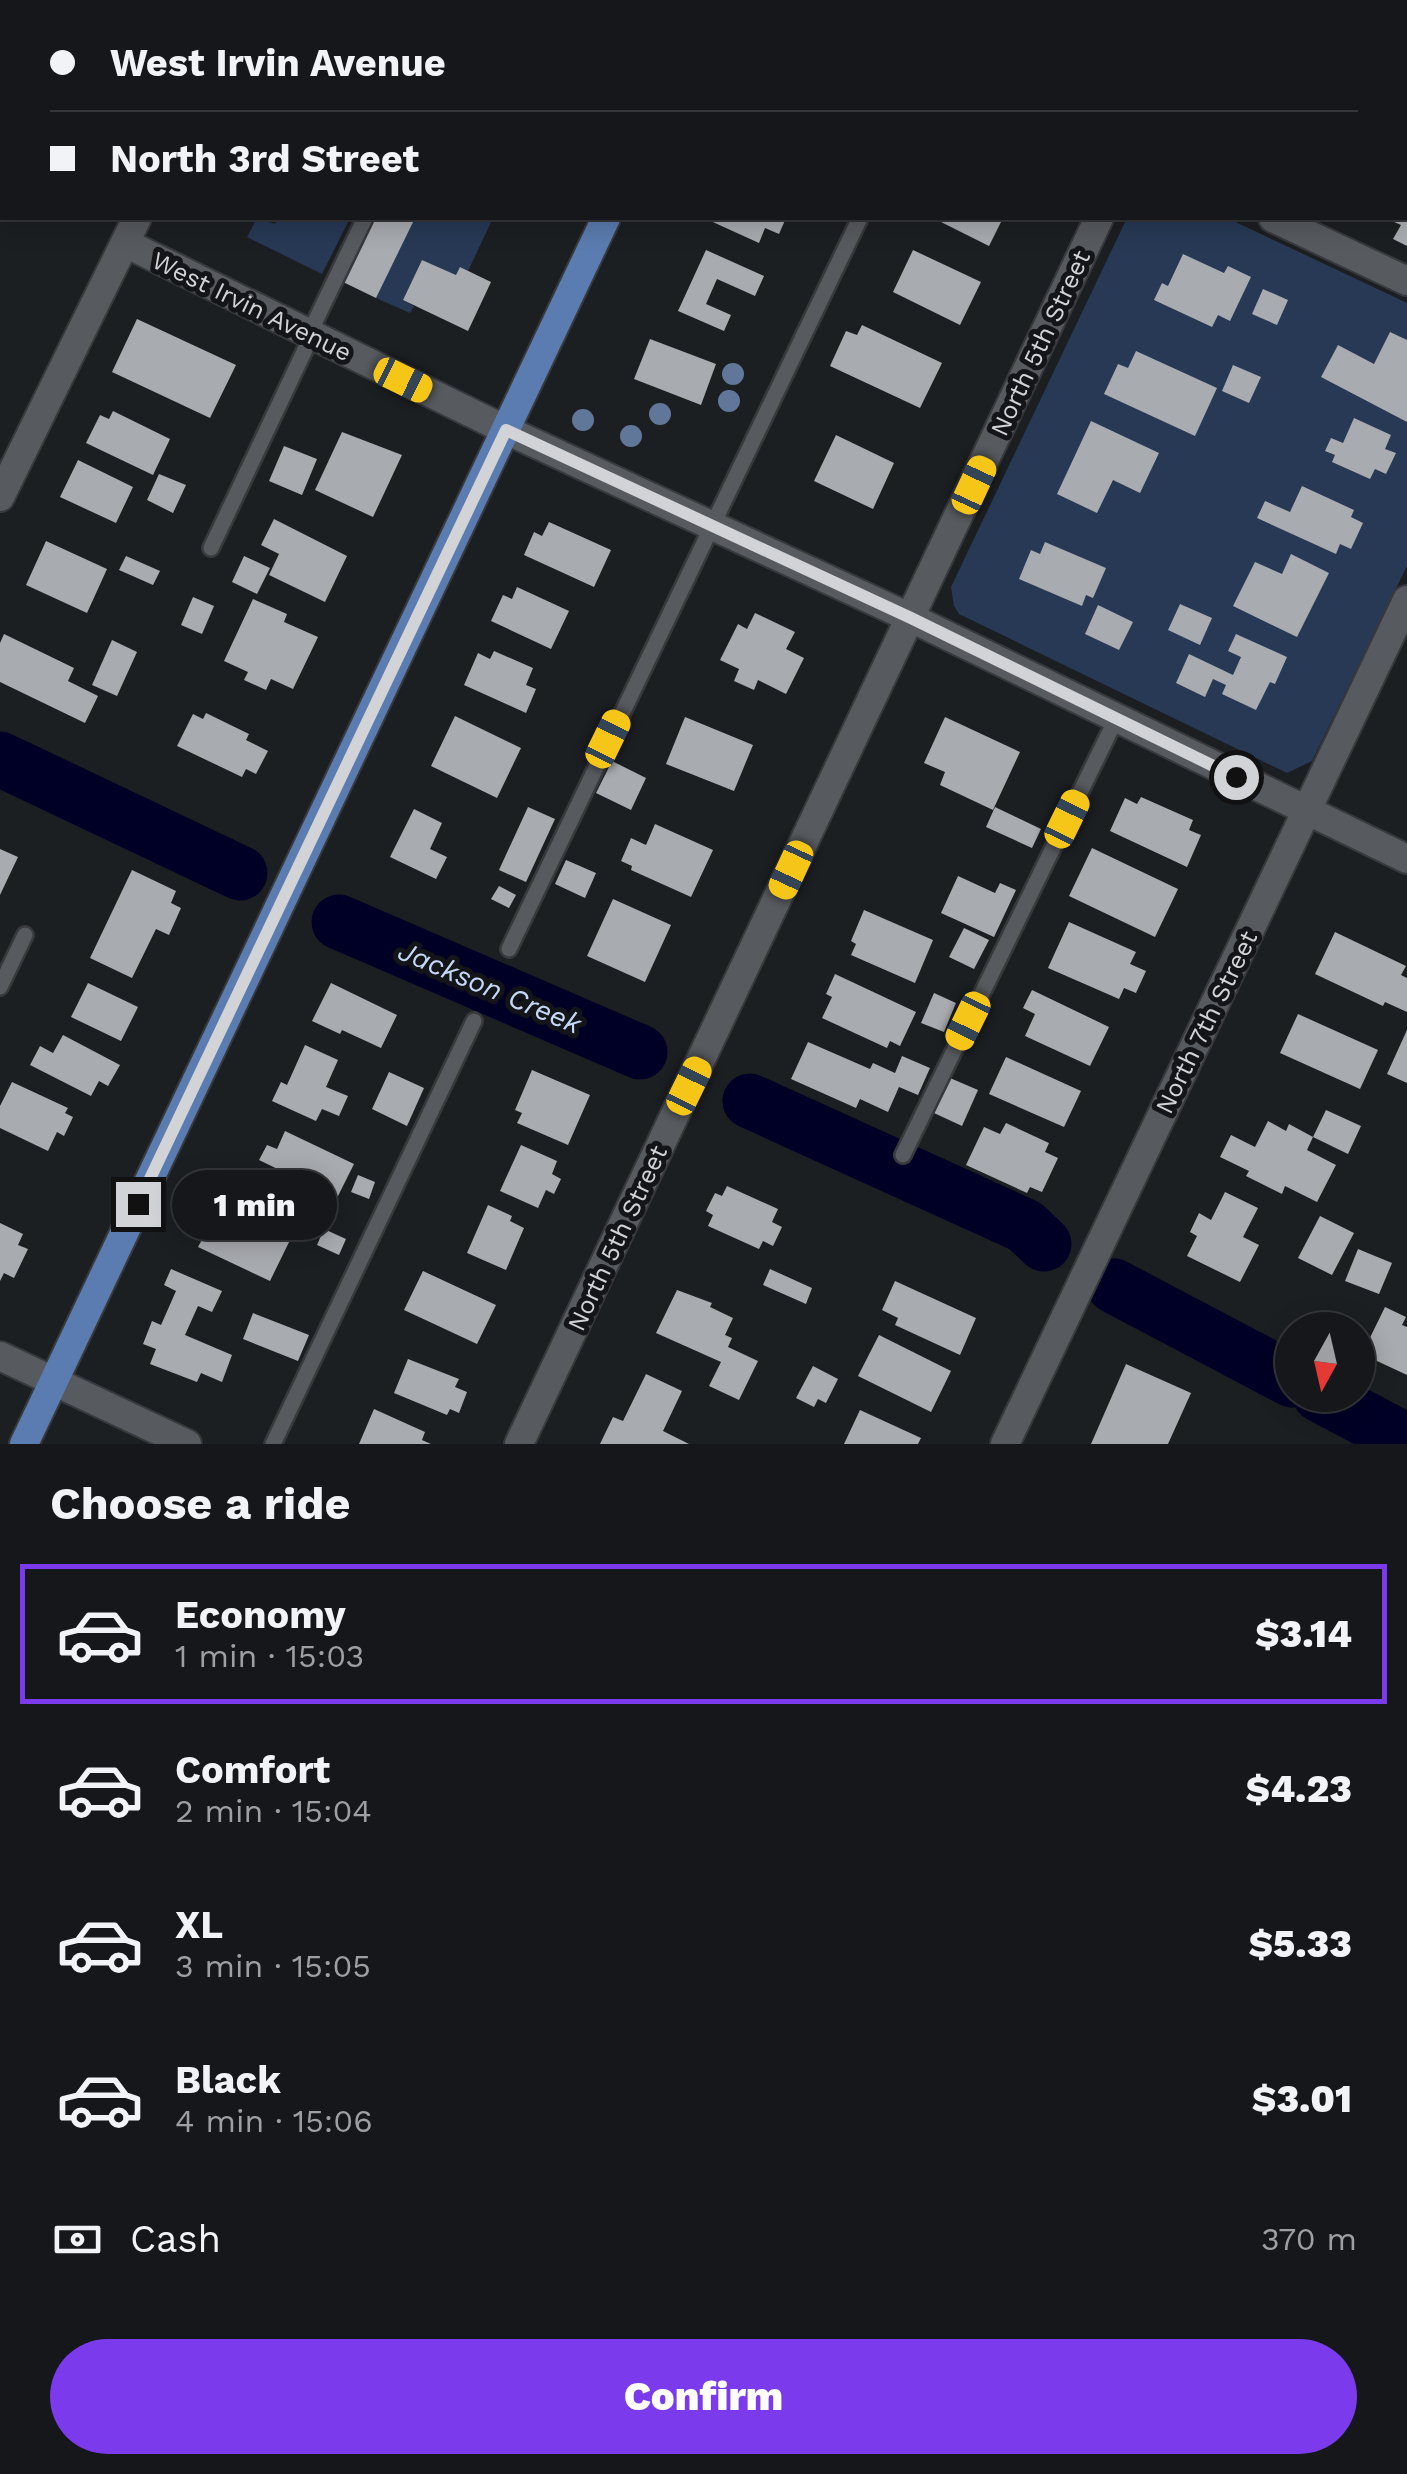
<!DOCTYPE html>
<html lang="en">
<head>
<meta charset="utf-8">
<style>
	:root { --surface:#15171a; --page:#1e2023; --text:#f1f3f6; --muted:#9d9fa2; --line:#343639; --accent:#7c3aed }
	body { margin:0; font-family:"Work Sans",sans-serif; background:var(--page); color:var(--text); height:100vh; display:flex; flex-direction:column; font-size:38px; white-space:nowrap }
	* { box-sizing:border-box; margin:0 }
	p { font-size:32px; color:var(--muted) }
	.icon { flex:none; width:55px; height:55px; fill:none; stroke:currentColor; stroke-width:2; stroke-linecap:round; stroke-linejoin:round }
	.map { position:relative; height:1444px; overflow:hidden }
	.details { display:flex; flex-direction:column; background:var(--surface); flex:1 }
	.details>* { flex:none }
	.banner { position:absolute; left:0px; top:0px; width:1408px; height:220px; box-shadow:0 5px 25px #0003,0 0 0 2px var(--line); display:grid; align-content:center; height:220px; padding:0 50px; background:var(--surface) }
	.needle { width:65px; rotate:188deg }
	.buttons { position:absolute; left:1275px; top:1312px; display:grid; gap:20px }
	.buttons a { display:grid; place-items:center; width:100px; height:100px; border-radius:50%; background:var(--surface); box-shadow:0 5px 25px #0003,0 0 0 2px var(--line); font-size:50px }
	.end { position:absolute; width:45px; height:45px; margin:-22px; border:12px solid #d2d3d6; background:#111; box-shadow:0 0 0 5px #111 }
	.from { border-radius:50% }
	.bubble { position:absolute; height:70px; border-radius:35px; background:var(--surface); box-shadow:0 5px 25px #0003,0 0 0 2px var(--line); font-size:32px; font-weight:800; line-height:70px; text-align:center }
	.car { position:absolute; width:30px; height:60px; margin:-30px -15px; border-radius:12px; box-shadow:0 0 8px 2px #0007; background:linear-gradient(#f5c518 24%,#345 0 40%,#f5c518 0 76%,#345 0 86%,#f5c518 0) }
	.banner b { display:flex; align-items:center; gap:35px; height:95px; font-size:38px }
	.banner b+b { border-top:2px solid var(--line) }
	.banner i { width:25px; height:25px; background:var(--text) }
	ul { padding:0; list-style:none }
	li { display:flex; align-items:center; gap:30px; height:140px; margin:0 20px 15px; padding:0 30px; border:5px solid transparent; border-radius:0px }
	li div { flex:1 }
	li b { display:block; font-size:38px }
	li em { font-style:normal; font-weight:800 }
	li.on { border-color:var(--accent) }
	li>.icon { width:90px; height:90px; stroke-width:1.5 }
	h2 { padding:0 50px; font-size:45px; line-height:120px }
	.pay { display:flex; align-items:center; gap:25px; height:110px; padding:0 50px; font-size:38px }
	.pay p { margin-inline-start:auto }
	.action { display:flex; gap:20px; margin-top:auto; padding:20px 50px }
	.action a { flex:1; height:115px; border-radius:60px; background:var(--accent); color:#fff; font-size:40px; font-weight:800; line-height:115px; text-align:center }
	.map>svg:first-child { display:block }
</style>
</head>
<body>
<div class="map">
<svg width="1407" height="1444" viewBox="0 0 1407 1444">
	<rect width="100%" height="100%" fill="#1c1f22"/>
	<!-- green -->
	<g fill="#273955">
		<path d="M257 218 275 224 278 218H350L322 274 247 237Z"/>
		<path d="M413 218H493L468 271 460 267 456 275 422 260 403 300 414 306 410 313 376 298Z"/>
		<path d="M1127 218H1227L1407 303V566L1312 761 1287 773 959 614 954 606 951 587Z"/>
	</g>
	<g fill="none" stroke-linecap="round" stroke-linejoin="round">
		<!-- river -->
		<g stroke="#000026" stroke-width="55">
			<path d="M0 759 240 873"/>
			<path d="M339 922 640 1052"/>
			<path d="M750 1101 1025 1226 1044 1244"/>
			<path d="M1114 1286 1292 1380"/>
			<path d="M1320 1395 1407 1441"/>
		</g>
	</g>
	<!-- building -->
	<g fill="#a8abb0">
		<path d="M374 218H415L376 298 343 282Z"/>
		<path d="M704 218H786L779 234 765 228 759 243Z"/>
		<path d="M933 218H1003L989 246Z"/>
		<path d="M1385 218H1407V246L1393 239 1401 225Z"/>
		<path d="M706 250 764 276 755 296 717 279 706 304 731 315 724 331 678 311Z"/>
		<path d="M913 250 981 282 960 325 893 292Z"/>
		<path d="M1183 254 1224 273 1228 266 1251 277 1230 321 1218 315 1212 327 1154 300 1162 283 1168 286Z"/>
		<path d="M422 260 456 275 460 267 491 282 468 331 403 300Z"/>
		<path d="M1263 289 1288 300 1277 325 1252 314Z"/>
		<path d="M137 319 236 365 210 418 112 372Z"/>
		<path d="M862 325 942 363 920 408 830 366 846 331 857 335Z"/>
		<path d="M1390 332 1407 340V422L1321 377 1338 345 1374 364Z"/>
		<path d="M650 339 716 364 701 405 634 379Z"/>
		<path d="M1136 351 1217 388 1195 436 1104 394 1118 364 1128 368Z"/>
		<path d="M1233 365 1261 377 1249 403 1222 391Z"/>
		<path d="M113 411 170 439 153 475 86 443 100 415 109 419Z"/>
		<path d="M1354 418 1391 435 1385 449 1396 453 1386 474 1375 469 1370 479 1332 462 1335 455 1325 451 1331 438 1343 443Z"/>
		<path d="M1091 421 1159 453 1140 493 1113 480 1097 513 1057 494Z"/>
		<path d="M342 432 402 455 373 517 315 490Z"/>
		<path d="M836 435 894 463 873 509 814 481Z"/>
		<path d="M284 446 317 459 302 495 269 481Z"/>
		<path d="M78 460 133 487 116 523 60 497Z"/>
		<path d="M159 474 186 485 173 513 147 500Z"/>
		<path d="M1302 486 1354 510 1351 517 1363 523 1351 549 1340 544 1336 554 1257 518 1265 501 1290 512Z"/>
		<path d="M274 519 347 556 325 602 269 575 279 554 261 545Z"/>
		<path d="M549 522 611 550 594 587 524 555 534 532 542 536Z"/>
		<path d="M46 541 107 569 87 613 26 585Z"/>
		<path d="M1045 542 1106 568 1093 598 1086 595 1082 606 1019 579 1031 550 1040 554Z"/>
		<path d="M1291 554 1329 573 1297 637 1233 606 1255 562 1282 574Z"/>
		<path d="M126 556 160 571 153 585 119 570Z"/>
		<path d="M244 556 270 568 257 594 232 582Z"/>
		<path d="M517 587 569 611 551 649 491 621 503 595 512 599Z"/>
		<path d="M193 597 214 606 202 634 181 625Z"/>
		<path d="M253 599 287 614 284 622 318 637 293 689 271 679 266 690 244 680 248 672 224 661Z"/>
		<path d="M1180 604 1212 618 1200 645 1168 630Z"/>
		<path d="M1098 605 1133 622 1119 650 1085 634Z"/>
		<path d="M755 613 795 632 786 649 804 658 786 694 758 680 754 690 734 681 739 669 720 660 738 624 747 629Z"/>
		<path d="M4 634 74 668 68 681 98 696 85 723 0 682V643Z"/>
		<path d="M1236 634 1287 657 1275 684 1270 682 1256 710 1222 694 1226 685 1213 679 1205 697 1176 683 1189 654 1233 675 1241 657 1228 651Z"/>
		<path d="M112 640 137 652 117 696 92 685Z"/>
		<path d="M494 651 533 668 526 685 536 689 526 713 464 685 478 653 490 659Z"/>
		<path d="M206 713 249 734 246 740 268 751 256 774 246 769 242 777 177 746 193 714 203 719Z"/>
		<path d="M455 716 521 748 497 798 431 766Z"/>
		<path d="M685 717 753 745 734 791 666 764Z"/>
		<path d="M945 717 1020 752 993 810 940 785 945 772 924 763Z"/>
		<path d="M612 761 646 778 631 810 596 793Z"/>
		<path d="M1141 797 1193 820 1189 830 1201 835 1187 867 1110 831 1125 798 1137 804Z"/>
		<path d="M528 807 555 819 526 882 499 870Z"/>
		<path d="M995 807 1041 829 1032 848 986 827Z"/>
		<path d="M414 809 442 823 430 849 447 857 436 879 390 857Z"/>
		<path d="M655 824 713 850 691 897 631 870 632 866 621 861 631 838 646 845Z"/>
		<path d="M1092 848 1178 889 1155 937 1069 896Z"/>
		<path d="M0 849 18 857 0 895Z"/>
		<path d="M566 860 596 873 585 898 555 884Z"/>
		<path d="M132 870 176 891 171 903 181 908 169 935 156 929 132 978 90 958Z"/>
		<path d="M958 876 995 893 1000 883 1016 890 994 937 941 913Z"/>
		<path d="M499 886 516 895 509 908 491 899Z"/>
		<path d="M613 899 671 925 645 982 587 956Z"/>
		<path d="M864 910 933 940 915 983 851 955 856 944 851 941Z"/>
		<path d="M1069 922 1136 952 1130 964 1146 971 1136 993 1124 988 1119 999 1048 968Z"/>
		<path d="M964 928 989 940 974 969 949 957Z"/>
		<path d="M1335 932 1406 966 1401 975 1407 978V1012L1385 1002 1383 1006 1315 974Z"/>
		<path d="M835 974 916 1012 900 1046 890 1041 887 1048 822 1018 832 997 826 994Z"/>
		<path d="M88 983 138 1007 121 1041 71 1017Z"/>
		<path d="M331 983 397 1015 381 1048 342 1030 340 1034 312 1021Z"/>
		<path d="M1032 990 1109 1027 1090 1066 1025 1036 1035 1014 1023 1008Z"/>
		<path d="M934 993 956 1003 944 1032 921 1023Z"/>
		<path d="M1298 1014 1378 1050 1360 1089 1280 1053Z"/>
		<path d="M1407 1030V1083L1387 1074Z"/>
		<path d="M63 1035 120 1065 108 1086 99 1081 91 1096 30 1065 40 1046 53 1053Z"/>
		<path d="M808 1042 870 1069 873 1063 895 1073 902 1056 930 1068 918 1095 899 1087 888 1112 860 1099 856 1108 791 1079Z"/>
		<path d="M305 1045 338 1060 326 1087 348 1096 339 1116 322 1109 316 1121 272 1101 281 1082 287 1085Z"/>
		<path d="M1006 1057 1081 1091 1064 1127 989 1094Z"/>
		<path d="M532 1070 590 1095 568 1145 517 1123 522 1113 515 1110Z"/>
		<path d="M389 1072 424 1088 407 1126 372 1109Z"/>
		<path d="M950 1078 978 1090 962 1126 934 1113Z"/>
		<path d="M12 1082 68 1108 65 1113 73 1117 64 1136 57 1132 48 1151 0 1128V1106Z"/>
		<path d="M1326 1110 1361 1126 1348 1154 1313 1137Z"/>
		<path d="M1268 1121 1286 1131 1289 1124 1313 1137 1307 1150 1336 1165 1317 1202 1285 1186 1282 1194 1246 1176 1249 1171 1220 1157 1231 1135 1255 1147Z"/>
		<path d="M1006 1123 1049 1143 1045 1152 1058 1158 1042 1192 1030 1187 1027 1193 966 1165 984 1127 1000 1134Z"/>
		<path d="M285 1131 354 1164 337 1198 259 1160 267 1145 277 1149Z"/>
		<path d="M521 1145 557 1161 552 1174 561 1179 554 1194 546 1190 538 1208 500 1191Z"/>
		<path d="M358 1175 375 1182 369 1199 351 1192Z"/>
		<path d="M727 1186 778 1209 772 1222 782 1227 773 1246 763 1241 759 1249 708 1226 713 1215 706 1211 715 1193 722 1196Z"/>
		<path d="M232 1191 260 1204 254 1218 292 1236 270 1281 198 1247 207 1230 202 1227 214 1200 224 1206Z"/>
		<path d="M1225 1192 1258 1208 1243 1237 1259 1245 1240 1282 1187 1256 1197 1236 1190 1232 1199 1213 1211 1220Z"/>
		<path d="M488 1205 512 1216 510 1221 524 1228 506 1270 467 1253Z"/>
		<path d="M1320 1216 1354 1233 1332 1275 1298 1258Z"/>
		<path d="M0 1223 23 1234 18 1245 28 1249 14 1278 4 1273 0 1281Z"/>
		<path d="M324 1229 346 1239 339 1255 317 1245Z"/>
		<path d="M1358 1249 1392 1263 1379 1294 1345 1281Z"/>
		<path d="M171 1269 222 1291 212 1312 198 1306 185 1335 232 1355 222 1382 201 1373 197 1382 150 1364 156 1349 143 1344 152 1321 161 1325 176 1291 164 1285Z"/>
		<path d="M770 1269 812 1288 806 1304 763 1285Z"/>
		<path d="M423 1271 496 1305 477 1344 404 1310Z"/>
		<path d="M895 1281 976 1318 960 1355 895 1325 898 1318 882 1310Z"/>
		<path d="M677 1290 712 1303 710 1307 733 1318 725 1335 732 1338 728 1347 758 1361 739 1400 709 1386 721 1362 656 1333Z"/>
		<path d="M1385 1307 1406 1317 1402 1325 1407 1327V1375L1362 1354Z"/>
		<path d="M253 1313 309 1335 298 1361 243 1339Z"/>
		<path d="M879 1335 951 1371 931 1412 858 1376Z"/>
		<path d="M408 1359 459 1379 455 1387 467 1392 459 1413 450 1409 447 1415 394 1393Z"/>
		<path d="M1126 1364 1191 1393 1168 1444H1091Z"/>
		<path d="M813 1366 838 1379 826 1403 818 1399 814 1407 796 1398Z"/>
		<path d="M646 1374 682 1391 663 1431 689 1444H600L613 1417 623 1421Z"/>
		<path d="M374 1409 425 1432 422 1440 431 1444H359Z"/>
		<path d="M860 1410 921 1438 918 1444H844Z"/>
	</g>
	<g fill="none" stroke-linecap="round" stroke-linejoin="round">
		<defs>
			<g id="service">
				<path d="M469 2 470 0"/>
				<path d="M963 2 964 0"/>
				<path d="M309 334 365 218"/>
				<path d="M211 548 312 335"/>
				<path d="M509 949 860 218"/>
				<path d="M0 987 25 935"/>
				<path d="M903 1155 1116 719"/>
				<path d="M273 1444 474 1021"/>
			</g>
			<g id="minor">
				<path d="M810 0 815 2"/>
				<path d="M236 2 238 0"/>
				<path d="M1201 2 1203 0"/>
				<path d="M1273 218 1407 281"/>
				<path d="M125 243 506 430 911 618 1407 859"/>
				<path d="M0 497 137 218"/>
				<path d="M0 1356 187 1444"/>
				<path d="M519 1444 1099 218"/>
				<path d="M1005 1444 1407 600"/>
			</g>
			<g id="primary">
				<path d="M707 2 708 0"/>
				<path d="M24 1444 606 218"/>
			</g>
		</defs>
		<!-- service casing -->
		<use href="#service" stroke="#38393c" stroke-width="20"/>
		<!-- minor casing -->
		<use href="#minor" stroke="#38393c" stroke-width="32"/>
		<!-- primary casing -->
		<use href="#primary" stroke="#38393c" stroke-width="32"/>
		<!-- service -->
		<use href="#service" stroke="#575a5e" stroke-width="15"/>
		<!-- minor -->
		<use href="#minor" stroke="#575a5e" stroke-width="28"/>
		<!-- primary -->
		<use href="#primary" stroke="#5b7cb0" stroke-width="28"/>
	</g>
	<!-- trees -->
	<g fill="#617799">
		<circle cx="733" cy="374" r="11"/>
		<circle cx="729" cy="401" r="11"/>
		<circle cx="660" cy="414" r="11"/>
		<circle cx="583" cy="420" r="11"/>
		<circle cx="631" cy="436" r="11"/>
	</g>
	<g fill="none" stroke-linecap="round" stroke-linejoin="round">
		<!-- route -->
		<path stroke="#d2d3d6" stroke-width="12" d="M138 1204 506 430 911 618 1236 777"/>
	</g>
	<g text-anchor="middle" stroke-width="10" stroke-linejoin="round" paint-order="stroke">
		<!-- street labels -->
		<g font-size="25" fill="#d2d3d6" stroke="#131519">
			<text transform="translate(252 306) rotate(26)" y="9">West Irvin Avenue</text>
			<text transform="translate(1040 343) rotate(-65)" y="9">North 5th Street</text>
			<text transform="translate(1206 1022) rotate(-64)" y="9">North 7th Street</text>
			<text transform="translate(617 1238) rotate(-65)" y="9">North 5th Street</text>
		</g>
		<!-- water labels -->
		<g font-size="28" font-style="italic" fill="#c5d9f7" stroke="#131519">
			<text transform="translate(490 987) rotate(23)" y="10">Jackson Creek</text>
		</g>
	</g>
</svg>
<div class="buttons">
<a><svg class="needle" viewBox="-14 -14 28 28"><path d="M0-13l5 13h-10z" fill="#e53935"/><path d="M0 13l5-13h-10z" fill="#9d9fa2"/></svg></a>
</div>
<i class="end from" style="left:1236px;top:777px"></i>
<i class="end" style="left:138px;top:1204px"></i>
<div class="bubble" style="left:172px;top:1170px;width:165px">1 min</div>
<i class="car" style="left:403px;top:380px;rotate:116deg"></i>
<i class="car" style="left:974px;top:485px;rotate:25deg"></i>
<i class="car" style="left:608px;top:739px;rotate:26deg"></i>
<i class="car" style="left:1067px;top:819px;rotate:26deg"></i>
<i class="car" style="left:791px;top:870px;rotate:205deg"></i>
<i class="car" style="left:968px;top:1021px;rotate:206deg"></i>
<i class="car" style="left:689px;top:1086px;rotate:26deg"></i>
<div class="banner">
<b><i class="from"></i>West Irvin Avenue</b>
<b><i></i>North 3rd Street</b>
</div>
</div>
<section class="details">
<h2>Choose a ride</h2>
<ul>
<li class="on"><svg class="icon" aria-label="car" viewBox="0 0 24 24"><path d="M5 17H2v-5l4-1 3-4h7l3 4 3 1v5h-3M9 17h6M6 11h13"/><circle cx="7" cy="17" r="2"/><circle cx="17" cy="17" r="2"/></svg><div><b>Economy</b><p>1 min · 15:03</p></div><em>$3.14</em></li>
<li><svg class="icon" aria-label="car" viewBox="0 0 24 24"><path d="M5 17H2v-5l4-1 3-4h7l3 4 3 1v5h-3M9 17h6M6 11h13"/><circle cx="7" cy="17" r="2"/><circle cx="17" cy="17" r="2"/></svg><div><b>Comfort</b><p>2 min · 15:04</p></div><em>$4.23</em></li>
<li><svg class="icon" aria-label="car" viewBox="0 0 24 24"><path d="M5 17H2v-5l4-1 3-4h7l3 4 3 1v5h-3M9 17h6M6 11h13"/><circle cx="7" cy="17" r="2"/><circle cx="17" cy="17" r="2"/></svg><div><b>XL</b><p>3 min · 15:05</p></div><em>$5.33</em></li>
<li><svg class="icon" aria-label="car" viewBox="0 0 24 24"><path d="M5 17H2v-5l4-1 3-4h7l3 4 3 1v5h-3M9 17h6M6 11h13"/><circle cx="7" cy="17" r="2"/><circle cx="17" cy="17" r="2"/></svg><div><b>Black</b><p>4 min · 15:06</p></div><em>$3.01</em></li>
</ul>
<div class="pay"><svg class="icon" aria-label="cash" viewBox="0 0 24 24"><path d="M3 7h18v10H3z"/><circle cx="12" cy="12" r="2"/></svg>Cash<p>370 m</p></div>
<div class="action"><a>Confirm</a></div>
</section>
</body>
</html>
